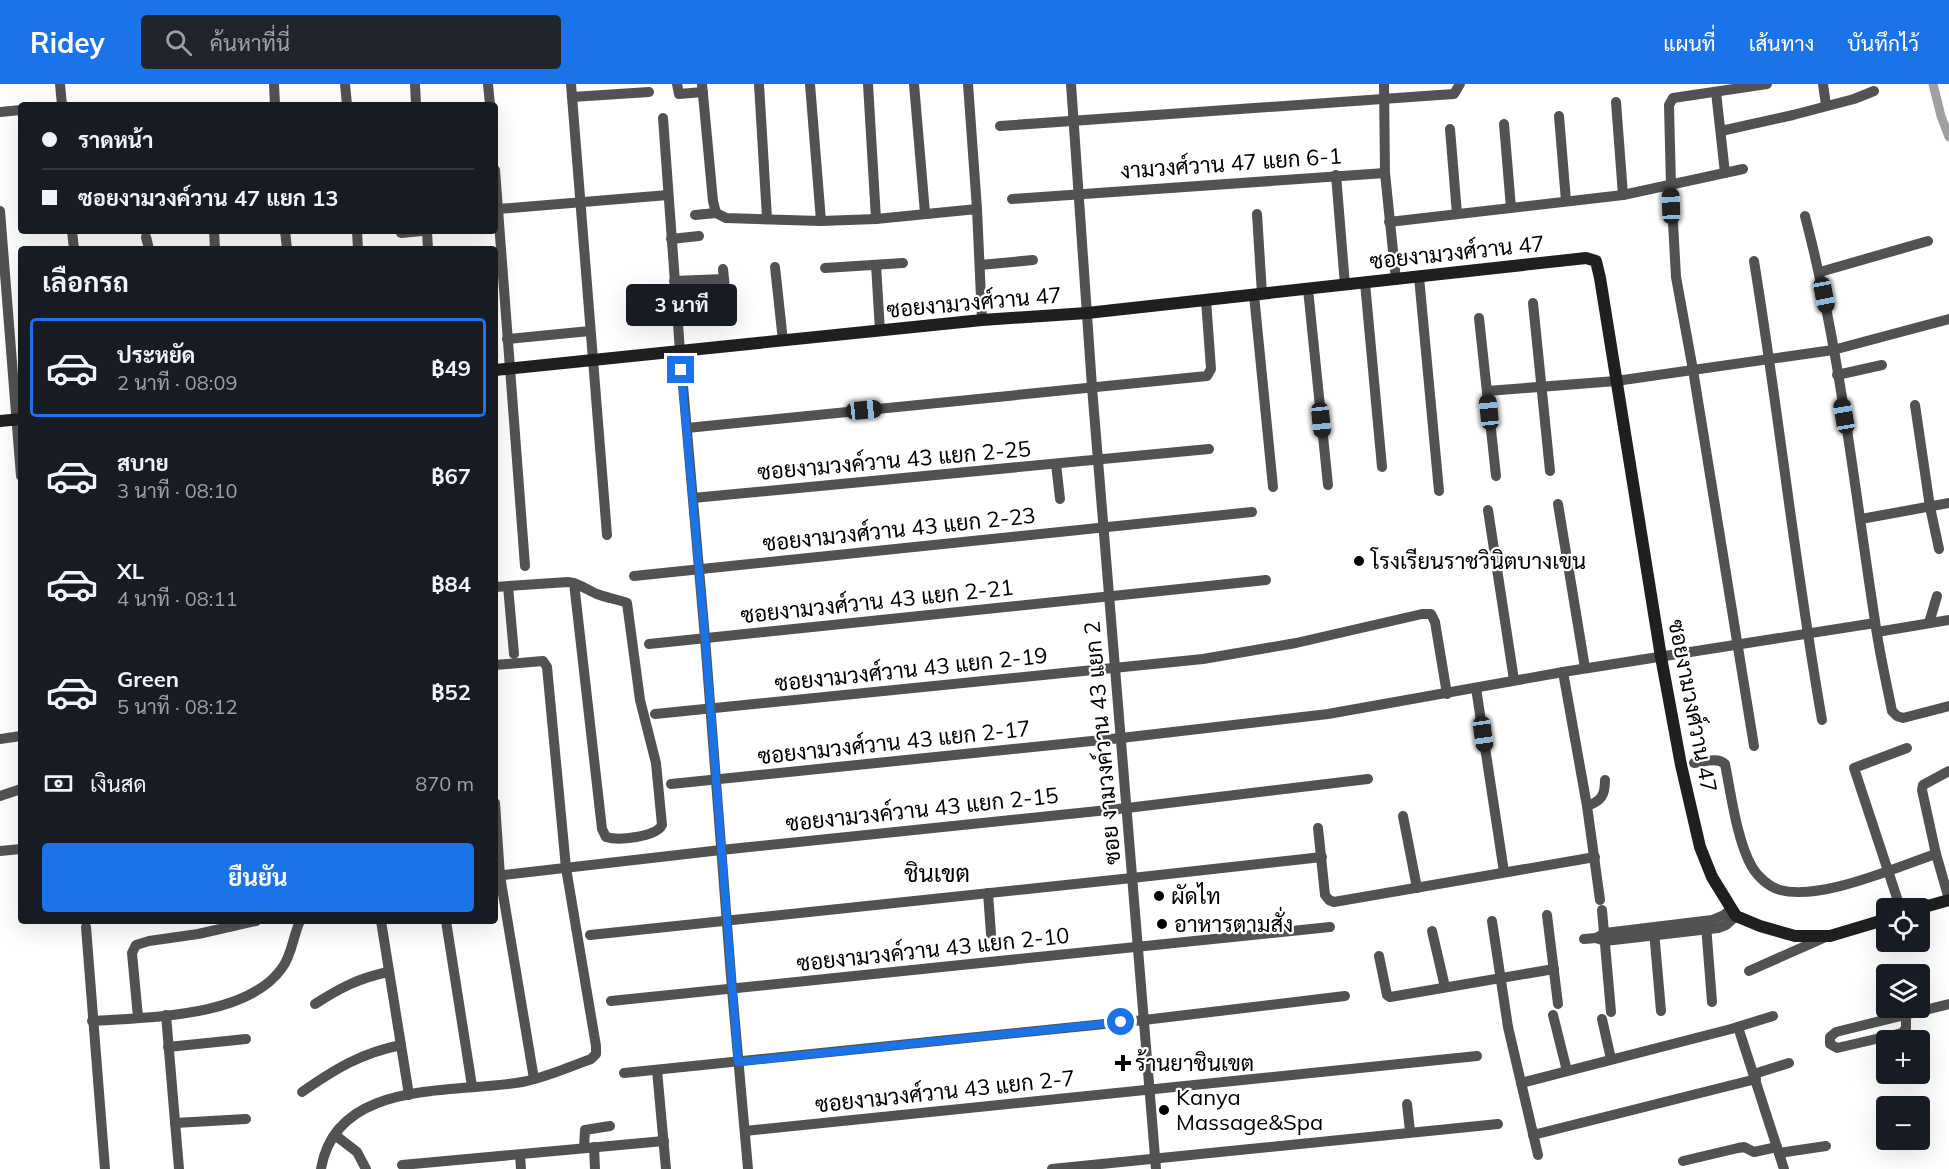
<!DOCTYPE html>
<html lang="th">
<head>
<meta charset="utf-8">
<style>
	:root { --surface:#171b24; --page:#20242c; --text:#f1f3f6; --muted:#9ea1a6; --line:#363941; --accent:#1a73e8 }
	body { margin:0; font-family:Mulish,Sarabun,sans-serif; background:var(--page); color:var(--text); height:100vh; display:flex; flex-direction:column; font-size:22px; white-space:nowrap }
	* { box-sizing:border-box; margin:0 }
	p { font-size:20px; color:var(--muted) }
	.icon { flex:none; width:33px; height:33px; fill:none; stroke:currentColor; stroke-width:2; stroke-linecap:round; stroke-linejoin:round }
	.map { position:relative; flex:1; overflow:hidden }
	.details { position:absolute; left:18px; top:162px; width:480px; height:678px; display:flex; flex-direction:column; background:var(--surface); border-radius:6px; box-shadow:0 6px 24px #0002 }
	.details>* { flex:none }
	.banner { position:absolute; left:18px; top:18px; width:480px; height:132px; border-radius:6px; box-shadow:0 6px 24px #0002; display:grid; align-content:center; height:132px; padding:0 24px; background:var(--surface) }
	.fabs { position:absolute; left:1876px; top:814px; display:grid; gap:12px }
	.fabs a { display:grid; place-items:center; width:54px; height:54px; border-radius:6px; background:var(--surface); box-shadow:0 6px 24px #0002; font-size:30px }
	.end { position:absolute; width:27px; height:27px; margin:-14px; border:8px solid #1a73e8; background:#fff; box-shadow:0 0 0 3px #fff }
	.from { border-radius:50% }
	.bubble { position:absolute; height:42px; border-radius:6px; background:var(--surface); box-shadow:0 6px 24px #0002; font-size:20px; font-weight:700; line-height:42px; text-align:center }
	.car { position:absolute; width:18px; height:36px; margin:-18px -9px; border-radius:8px; box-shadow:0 0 4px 2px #0007; background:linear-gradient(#222 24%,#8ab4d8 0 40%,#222 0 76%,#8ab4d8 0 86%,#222 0) }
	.banner b { display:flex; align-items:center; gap:21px; height:57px; font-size:22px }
	.banner b+b { border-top:2px solid var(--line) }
	.banner i { width:15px; height:15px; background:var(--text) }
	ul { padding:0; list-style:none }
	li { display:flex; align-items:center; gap:18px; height:99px; margin:0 12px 9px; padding:0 12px; border:3px solid transparent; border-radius:6px }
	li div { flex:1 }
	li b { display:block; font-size:22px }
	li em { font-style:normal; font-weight:700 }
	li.on { border-color:var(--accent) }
	li>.icon { width:54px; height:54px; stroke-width:1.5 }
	h2 { padding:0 24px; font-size:27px; line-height:72px }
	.pay { display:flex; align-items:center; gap:15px; height:66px; padding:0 24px; font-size:22px }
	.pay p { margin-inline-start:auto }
	.cta { display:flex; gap:12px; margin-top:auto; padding:12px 24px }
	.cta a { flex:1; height:69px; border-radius:6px; background:var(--accent); color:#fff; font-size:24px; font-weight:700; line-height:69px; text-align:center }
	header { display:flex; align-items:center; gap:36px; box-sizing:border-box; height:84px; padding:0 30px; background:var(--accent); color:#fff }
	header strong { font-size:28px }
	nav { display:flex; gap:33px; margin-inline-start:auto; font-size:21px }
	.search { width:420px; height:54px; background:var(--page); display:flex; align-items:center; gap:15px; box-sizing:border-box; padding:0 21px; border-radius:6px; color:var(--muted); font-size:22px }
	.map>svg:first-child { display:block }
</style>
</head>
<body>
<header>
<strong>Ridey</strong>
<div class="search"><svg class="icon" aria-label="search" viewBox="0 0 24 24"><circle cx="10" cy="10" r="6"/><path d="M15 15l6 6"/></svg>ค้นหาที่นี่</div>
<nav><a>แผนที่</a><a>เส้นทาง</a><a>บันทึกไว้</a></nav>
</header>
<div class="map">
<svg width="1949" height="1085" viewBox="0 0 1949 1085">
	<rect width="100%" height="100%" fill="#fff"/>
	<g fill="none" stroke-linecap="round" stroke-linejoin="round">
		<!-- canal -->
		<path stroke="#a0a0a0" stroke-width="9" d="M1933 0 1941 32 1949 53"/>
		<!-- street -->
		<g stroke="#525252" stroke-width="10">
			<path d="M60 0 62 21"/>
			<path d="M274 0 275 21"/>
			<path d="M345 0 347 21"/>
			<path d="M415 0 416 21"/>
			<path d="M488 0 490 21"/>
			<path d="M571 0 607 451"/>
			<path d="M677 0 679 10 703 8"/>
			<path d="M702 0 713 117 716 129"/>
			<path d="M759 0 767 134"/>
			<path d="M810 0 821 137"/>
			<path d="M868 0 876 135"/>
			<path d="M914 0 925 129"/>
			<path d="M968 0 977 125"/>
			<path d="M1071 0 1092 303 1156 1085"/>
			<path d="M1384 0 1385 89 1396 196"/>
			<path d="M1823 0 1826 21"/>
			<path d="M1716 8 1725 89"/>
			<path d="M572 13 649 8"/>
			<path d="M1616 18 1623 111"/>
			<path d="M0 28 21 26"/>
			<path d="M1559 32 1566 117"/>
			<path d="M663 34 680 267 705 554 732 905 748 1085"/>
			<path d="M1504 40 1511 124"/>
			<path d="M1000 42 1439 11 1454 10 1460 0"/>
			<path d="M1450 45 1457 130"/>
			<path d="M1721 47 1793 31 1854 15 1874 7"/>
			<path d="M495 86 525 482"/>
			<path d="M1336 91 1345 201"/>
			<path d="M1012 115 1385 89"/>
			<path d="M498 125 668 111"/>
			<path d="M0 127 21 392"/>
			<path d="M716 129 726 134 821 137 876 135 977 125 982 236"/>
			<path d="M1257 130 1262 210"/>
			<path d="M695 131 716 129"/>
			<path d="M1805 132C1840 265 1854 402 1875 537 1879 567 1886 597 1892 627L1897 632 1903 634 1949 622"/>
			<path d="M1389 138 1623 111 1743 85"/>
			<path d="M72 147 74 165"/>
			<path d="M214 147 215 165"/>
			<path d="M285 147 287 165"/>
			<path d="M357 147 358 165"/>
			<path d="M427 147 428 165"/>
			<path d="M401 149 422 147"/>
			<path d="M146 153 149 165"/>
			<path d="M671 155 699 152"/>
			<path d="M1754 177C1779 330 1795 483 1822 636"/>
			<path d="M876 181 880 247"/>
			<path d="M980 181 1033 176"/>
			<path d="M775 183 783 257"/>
			<path d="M825 184 903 179"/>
			<path d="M723 185 725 205"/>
			<path d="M1820 188 1928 157"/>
			<path d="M1419 193 1439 407"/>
			<path d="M674 197 724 195"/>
			<path d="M1365 199 1382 383"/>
			<path d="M1308 205 1328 401"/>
			<path d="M1254 211 1273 403"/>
			<path d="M1533 219 1550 387"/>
			<path d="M1479 234 1496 392"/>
			<path d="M507 255 590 247"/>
			<path d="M1837 291 1882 281"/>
			<path d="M1487 307 1616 297 1833 266 1949 235"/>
			<path d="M1915 321 1930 423 1939 465"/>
			<path d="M687 344 1207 292 1211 285 1206 216"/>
			<path d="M1056 380 1060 415"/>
			<path d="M693 414 1209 365"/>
			<path d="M1558 420 1585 584"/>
			<path d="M1488 426 1514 596"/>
			<path d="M1861 435 1949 419"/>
			<path d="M634 492 1252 428"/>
			<path d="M508 502 514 570"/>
			<path d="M495 503 568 498C579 499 587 506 597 510 607 514 617 515 627 519L640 616 656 679 662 741C656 753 618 757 606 753L602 745 574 499"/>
			<path d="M1929 539 1937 512"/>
			<path d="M1877 548 1949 536"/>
			<path d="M649 560 1266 496"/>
			<path d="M1563 588 1587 722 1600 816"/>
			<path d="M1476 604 1504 788"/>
			<path d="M655 630 1203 575 1296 559 1422 530H1431L1435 538 1447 610"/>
			<path d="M0 655 21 652"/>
			<path d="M1754 662 1693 286 1676 193 1671 102 1669 21 1673 14 1767 0"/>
			<path d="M1694 679C1704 678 1717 673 1725 680 1731 710 1737 757 1752 783 1758 793 1769 803 1780 806 1821 817 1896 783 1936 770L1922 706 1923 701 1949 687"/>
			<path d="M671 700 1121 654 1328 630 1563 588 1875 539"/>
			<path d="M0 712 21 705"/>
			<path d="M495 719 500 792 534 995"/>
			<path d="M1587 722C1601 717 1605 712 1605 696"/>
			<path d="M1403 732 1417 804"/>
			<path d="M1318 744 1325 811 1329 816 1334 818 1595 773"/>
			<path d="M0 767 21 765"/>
			<path d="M1936 770 1949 815"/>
			<path d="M495 792 721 766 1127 724 1368 695"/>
			<path d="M988 809 991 850"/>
			<path d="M1899 820 1854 684 1907 664"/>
			<path d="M1602 826 1611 928"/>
			<path d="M1547 831 1558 920"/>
			<path d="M381 837 409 1011"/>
			<path d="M446 837 472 1002"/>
			<path d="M1492 837 1508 943 1538 1071"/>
			<path d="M1706 841 1712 918"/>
			<path d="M86 843 105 1085"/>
			<path d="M1432 847 1445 903"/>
			<path d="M1654 847 1661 927"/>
			<path d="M590 851 1132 794 1322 773"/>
			<path d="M1596 854 1605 857 1718 844 1726 841 1736 832"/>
			<path d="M1584 855 1596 854 1605 849 1712 836 1724 831 1731 825"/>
			<path d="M1379 872 1387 911 1390 913 1554 885"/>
			<path d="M1749 887 1828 852"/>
			<path d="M611 917 1330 843"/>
			<path d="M315 920C340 904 359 894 388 888"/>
			<path d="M166 931 179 1085"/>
			<path d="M1553 931 1567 987"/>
			<path d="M1906 931V944L1902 949 1837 964 1830 960V953L1836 948 1949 920"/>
			<path d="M138 933 132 869 136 861 149 857 198 850 256 837"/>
			<path d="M1602 935 1611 975"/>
			<path d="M92 937C147 933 247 934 282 884 292 871 293 852 300 837"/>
			<path d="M1738 943 1784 1085"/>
			<path d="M168 963 246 955"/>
			<path d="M657 986 666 1085"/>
			<path d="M624 989 1144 936 1345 912"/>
			<path d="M1754 990 1789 979"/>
			<path d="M1521 999 1731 945 1773 932"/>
			<path d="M302 1008C335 985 361 969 401 961"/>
			<path d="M1407 1020 1410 1047"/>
			<path d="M175 1039 246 1035"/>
			<path d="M745 1047 1477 972"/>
			<path d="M335 1051 357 1068 366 1085"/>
			<path d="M1533 1051 1756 995"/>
			<path d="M594 1063 595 1085"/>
			<path d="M584 1064 585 1046 610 1042"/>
			<path d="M1779 1069 1826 1062"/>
			<path d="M520 1071 521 1085"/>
			<path d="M1683 1077 1738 1064 1744 1063 1754 1068 1777 1063"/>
			<path d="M402 1081 664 1057"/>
			<path d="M321 1085C336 994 454 1010 522 998 545 994 569 983 591 975L596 970V962L566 784 547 583 543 577 495 581"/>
			<path d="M1052 1085 1498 1040"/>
		</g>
		<!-- secondary -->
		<g stroke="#1f1f1f" stroke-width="12">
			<path d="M495 286 982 236 1087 229 1586 174 1596 177 1600 194 1661 573 1681 681 1700 763 1712 793 1736 832 1760 842 1795 852H1830L1887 835"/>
			<path d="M0 337 21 335"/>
			<path d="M1917 825 1949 816"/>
		</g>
	</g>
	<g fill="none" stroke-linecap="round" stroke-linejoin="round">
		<!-- route -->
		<path stroke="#1a73e8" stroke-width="8" d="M681 286 705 554 738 978 1121 938"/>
	</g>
	<!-- markers -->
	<g fill="#000" stroke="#fff" stroke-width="2">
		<circle cx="1359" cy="477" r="6"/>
		<circle cx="1159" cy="812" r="6"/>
		<circle cx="1162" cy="840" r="6"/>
		<path d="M1120 970h6v6h6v6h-6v6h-6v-6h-6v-6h6z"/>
		<circle cx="1164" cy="1026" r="6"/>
	</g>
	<g text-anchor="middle" stroke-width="4.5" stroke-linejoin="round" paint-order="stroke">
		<!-- street labels -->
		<g font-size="22" fill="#000" stroke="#fff">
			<text transform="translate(1231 79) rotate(-4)" y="8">งามวงศ์วาน 47 แยก 6-1</text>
			<text transform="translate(1457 168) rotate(-6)" y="8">ซอยงามวงศ์วาน 47</text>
			<text transform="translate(974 218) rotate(-5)" y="8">ซอยงามวงศ์วาน 47</text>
			<text transform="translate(894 376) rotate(-5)" y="8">ซอยงามวงค์วาน 43 แยก 2-25</text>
			<text transform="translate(899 445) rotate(-6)" y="8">ซอยงามวงศ์วาน 43 แยก 2-23</text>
			<text transform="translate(877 517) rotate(-6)" y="8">ซอยงามวงศ์วาน 43 แยก 2-21</text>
			<text transform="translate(911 585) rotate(-6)" y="8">ซอยงามวงศ์วาน 43 แยก 2-19</text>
			<text transform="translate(1693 622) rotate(79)" y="8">ซอยงามวงศ์วาน 47</text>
			<text transform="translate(894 658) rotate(-6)" y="8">ซอยงามวงศ์วาน 43 แยก 2-17</text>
			<text transform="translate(1102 659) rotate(-95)" y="8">ซอย งามวงค์วาน 43 แยก 2</text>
			<text transform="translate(922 725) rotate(-6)" y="8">ซอยงามวงค์วาน 43 แยก 2-15</text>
			<text transform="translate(933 865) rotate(-6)" y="8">ซอยงามวงค์วาน 43 แยก 2-10</text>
			<text transform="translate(945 1007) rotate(-6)" y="8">ซอยงามวงศ์วาน 43 แยก 2-7</text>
		</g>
		<!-- poi labels -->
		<g font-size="22" fill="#000" stroke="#fff" text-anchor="start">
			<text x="1371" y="485">โรงเรียนราชวินิตบางเขน</text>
			<text x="1171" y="820">ผัดไท</text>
			<text x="1174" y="848">อาหารตามสั่ง</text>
			<text x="1135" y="987">ร้านยาชินเขต</text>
			<text x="1176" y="1021">Kanya<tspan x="1176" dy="25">Massage&amp;Spa</tspan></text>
		</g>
		<!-- neighbourhood labels -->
		<g font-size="24" fill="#000" stroke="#fff">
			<text x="937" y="798">ชินเขต</text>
		</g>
	</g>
</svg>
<div class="fabs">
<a><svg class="icon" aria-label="locate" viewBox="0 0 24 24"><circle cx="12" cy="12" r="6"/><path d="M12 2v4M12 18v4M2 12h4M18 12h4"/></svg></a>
<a><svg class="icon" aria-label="layers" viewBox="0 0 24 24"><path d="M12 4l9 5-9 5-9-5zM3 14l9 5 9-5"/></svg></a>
<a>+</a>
<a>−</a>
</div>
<i class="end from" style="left:1121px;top:938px"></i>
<i class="end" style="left:681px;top:286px"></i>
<div class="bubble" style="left:626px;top:200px;width:111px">3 นาที</div>
<i class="car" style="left:1671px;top:122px;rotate:358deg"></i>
<i class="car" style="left:1824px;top:211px;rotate:169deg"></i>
<i class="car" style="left:864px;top:326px;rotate:84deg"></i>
<i class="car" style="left:1489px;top:328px;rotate:354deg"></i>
<i class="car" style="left:1844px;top:332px;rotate:350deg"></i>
<i class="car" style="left:1321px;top:336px;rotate:174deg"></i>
<i class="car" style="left:1483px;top:650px;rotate:172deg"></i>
<div class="banner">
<b><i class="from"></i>ราดหน้า</b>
<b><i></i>ซอยงามวงค์วาน 47 แยก 13</b>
</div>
<section class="details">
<h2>เลือกรถ</h2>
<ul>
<li class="on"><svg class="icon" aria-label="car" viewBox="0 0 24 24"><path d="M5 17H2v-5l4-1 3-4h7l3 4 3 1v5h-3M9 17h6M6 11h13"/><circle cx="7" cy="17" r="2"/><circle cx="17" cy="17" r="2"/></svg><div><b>ประหยัด</b><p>2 นาที · 08:09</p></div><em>฿49</em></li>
<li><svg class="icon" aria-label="car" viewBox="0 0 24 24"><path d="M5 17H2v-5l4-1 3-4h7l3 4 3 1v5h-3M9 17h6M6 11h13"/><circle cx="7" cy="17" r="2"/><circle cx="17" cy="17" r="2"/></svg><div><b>สบาย</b><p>3 นาที · 08:10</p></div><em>฿67</em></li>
<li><svg class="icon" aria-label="car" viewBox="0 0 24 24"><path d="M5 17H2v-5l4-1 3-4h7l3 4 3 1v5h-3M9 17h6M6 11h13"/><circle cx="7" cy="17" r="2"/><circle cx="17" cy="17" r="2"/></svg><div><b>XL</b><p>4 นาที · 08:11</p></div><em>฿84</em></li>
<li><svg class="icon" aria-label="car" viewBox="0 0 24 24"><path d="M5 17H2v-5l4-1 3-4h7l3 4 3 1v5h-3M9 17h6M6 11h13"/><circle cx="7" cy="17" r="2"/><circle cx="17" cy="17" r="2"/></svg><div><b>Green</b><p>5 นาที · 08:12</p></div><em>฿52</em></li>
</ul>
<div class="pay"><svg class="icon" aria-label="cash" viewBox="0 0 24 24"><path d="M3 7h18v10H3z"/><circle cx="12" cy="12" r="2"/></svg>เงินสด<p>870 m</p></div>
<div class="cta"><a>ยืนยัน</a></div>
</section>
</div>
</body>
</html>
